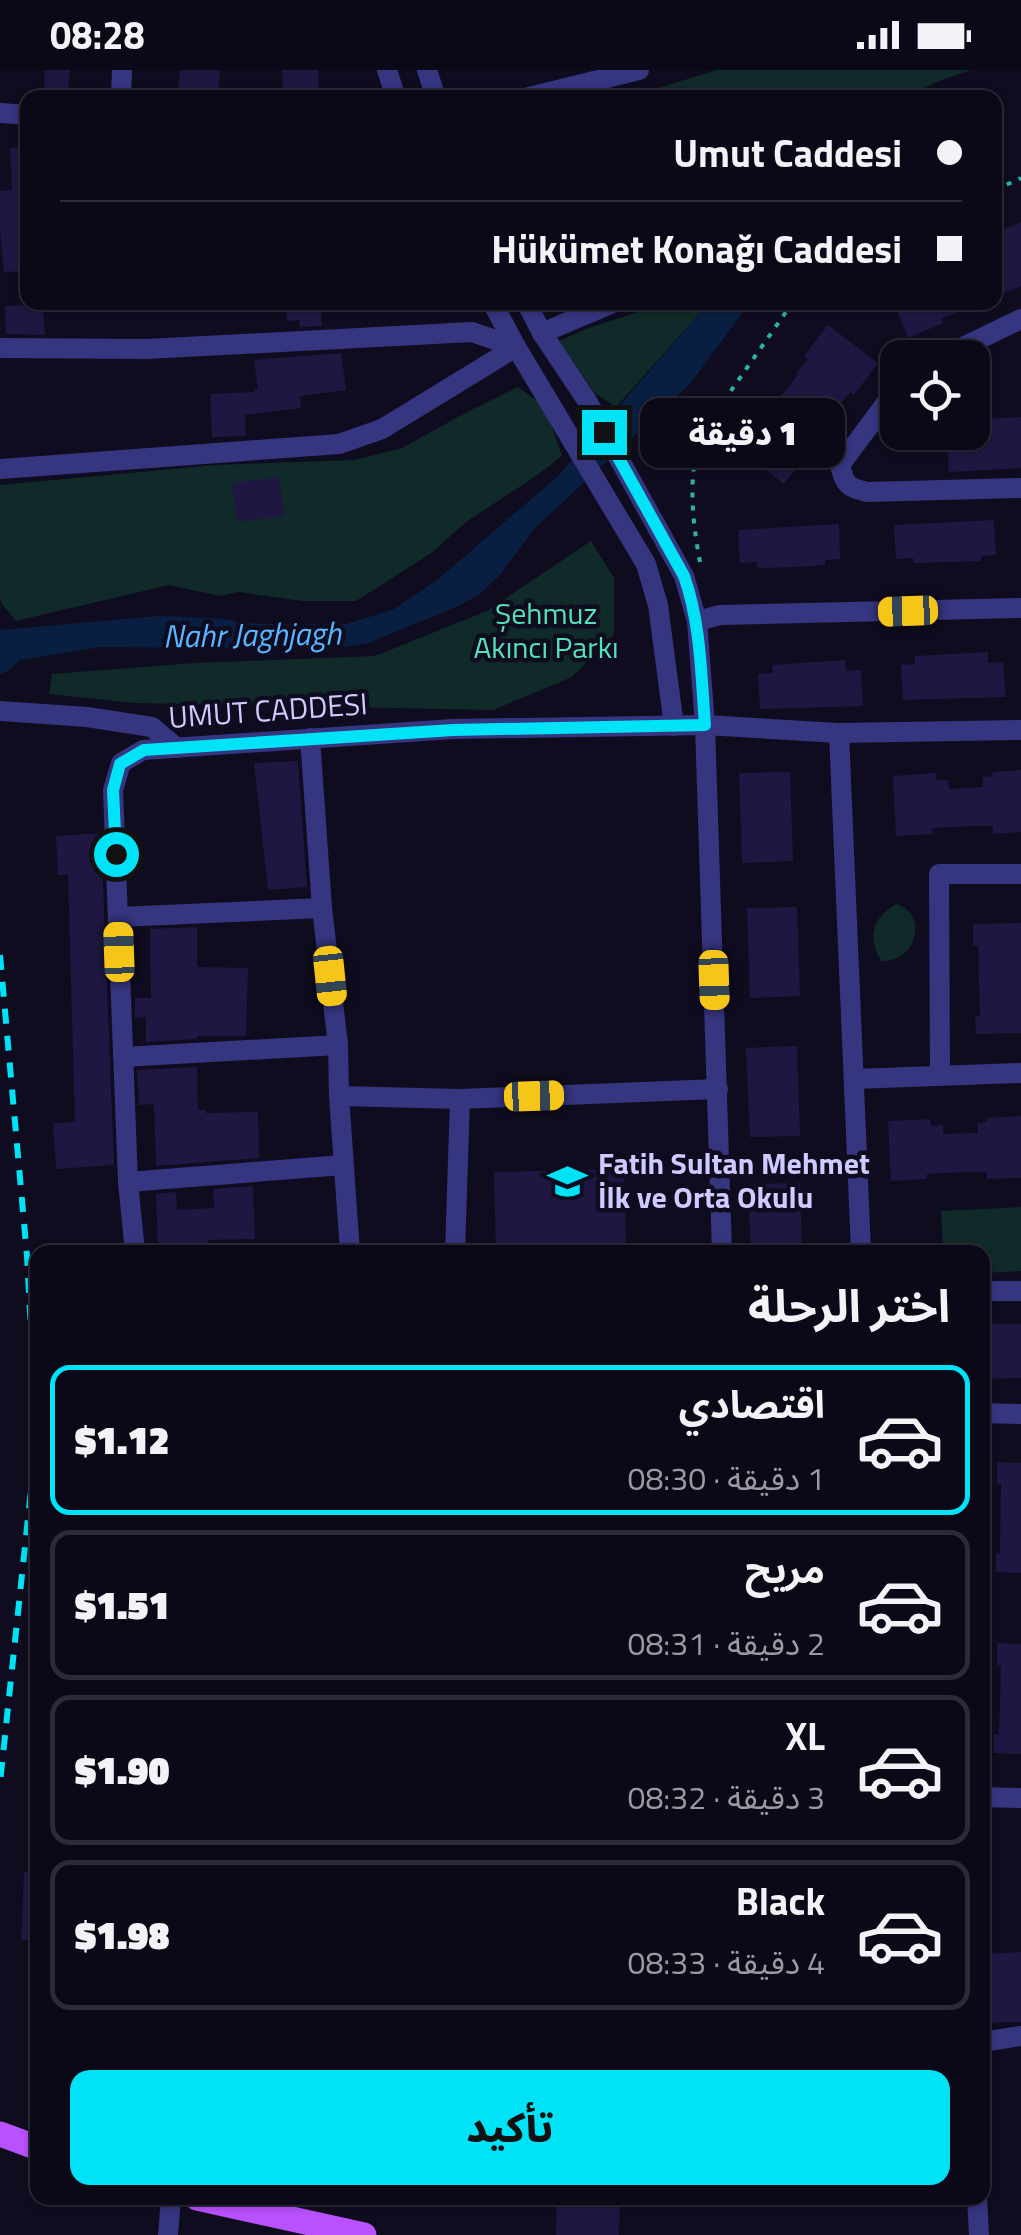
<!DOCTYPE html>
<html lang="ar">
<head>
<meta charset="utf-8">
<style>
	:root { --surface:#0b0917; --page:#141220; --text:#f1f3f6; --muted:#9a9aa1; --line:#2b2a36; --accent:#00e2f5 }
	body { margin:0; font-family:"Titillium Web","Noto Sans Arabic",sans-serif; background:var(--page); color:var(--text); direction:rtl; height:100vh; display:flex; flex-direction:column; font-size:38px; white-space:nowrap }
	* { box-sizing:border-box; margin:0 }
	p { font-size:32px; color:var(--muted) }
	.icon { flex:none; width:55px; height:55px; fill:none; stroke:currentColor; stroke-width:2; stroke-linecap:round; stroke-linejoin:round }
	.map { position:relative; flex:1; overflow:hidden; direction:ltr }
	.sheet { position:absolute; left:30px; top:1175px; width:960px; height:960px; display:flex; flex-direction:column; background:var(--surface); border-radius:20px; box-shadow:0 2px 8px #0004,0 0 0 2px var(--line); direction:rtl }
	.sheet>* { flex:none }
	.guide { position:absolute; left:20px; top:20px; width:982px; height:220px; border-radius:20px; box-shadow:0 2px 8px #0004,0 0 0 2px var(--line); direction:rtl; display:grid; align-content:center; height:220px; padding:0 40px; background:var(--surface) }
	.tools { position:absolute; left:880px; top:270px; display:grid; gap:20px }
	.tools a { display:grid; place-items:center; width:110px; height:110px; border-radius:20px; background:var(--surface); box-shadow:0 2px 8px #0004,0 0 0 2px var(--line); font-size:50px }
	.end { position:absolute; width:45px; height:45px; margin:-22px; border:12px solid #00e2f5; background:#111; box-shadow:0 0 0 5px #111 }
	.from { border-radius:50% }
	.bubble { position:absolute; height:70px; border-radius:20px; background:var(--surface); box-shadow:0 2px 8px #0004,0 0 0 2px var(--line); font-size:32px; font-weight:800; line-height:70px; text-align:center; direction:rtl }
	.car { position:absolute; width:30px; height:60px; margin:-30px -15px; border-radius:12px; box-shadow:0 0 8px 2px #0007; background:linear-gradient(#f5c518 24%,#345 0 40%,#f5c518 0 76%,#345 0 86%,#f5c518 0) }
	.guide b { display:flex; align-items:center; gap:35px; height:95px; font-size:38px }
	.guide b+b { border-top:2px solid var(--line) }
	.guide i { width:25px; height:25px; background:var(--text) }
	ul { padding:0; list-style:none }
	li { display:flex; align-items:center; gap:30px; height:150px; margin:0 20px 15px; padding:0 20px; border:5px solid var(--line); border-radius:20px }
	li div { flex:1 }
	li b { display:block; font-size:38px }
	li em { font-style:normal; font-weight:800 }
	li.selected { border-color:var(--accent) }
	li>.icon { width:90px; height:90px; stroke-width:1.5 }
	h2 { padding:0 40px; font-size:45px; line-height:120px }
	.action { display:flex; gap:20px; margin-top:auto; padding:20px 40px }
	.action a { flex:1; height:115px; border-radius:20px; background:var(--accent); color:#111; font-size:40px; font-weight:800; line-height:115px; text-align:center }
	.status { display:flex; justify-content:space-between; align-items:center; height:70px; padding:0 50px; background:var(--surface); direction:ltr }
	.status svg { height:28px; fill:currentColor }
	.map>svg:first-child { display:block }
</style>
</head>
<body>
<div class="status"><b>08:28</b><svg viewBox="0 0 49 12"><path d="M0 12V9h3v3zM5 12V6h3v6zM10 12V3h3v9zM15 12V0h3v12zM26 1h20v11H26zM47 4h2v5h-2z"/></svg></div>
<div class="map">
<svg width="1021" height="2165" viewBox="0 0 1021 2165">
	<rect width="100%" height="100%" fill="#0f0c1f"/>
	<!-- green -->
	<g fill="#0f2a28">
		<path d="M717 0H971L944 9 905 27H629Z"/>
		<path d="M655 233H709L616 337 596 324 559 271 586 259 647 239Z"/>
		<path d="M518 317 545 337 562 386 536 406 466 452 430 484 356 531H302L239 522 220 526 169 515 16 551 1 533 0 526V415L215 395 354 390 402 378 469 341Z"/>
		<path d="M591 471 614 508V564L572 607 493 640 134 633 49 624 52 604 195 593 375 586 487 541Z"/>
		<path d="M896 834C929 843 917 893 881 891 867 866 872 849 896 834Z"/>
		<path d="M1021 1137V1201L983 1203 982 1182H943L941 1141Z"/>
	</g>
	<!-- water -->
	<path fill="#091f41" d="M709 233H750L690 314 535 458 498 507 480 524 459 536 368 573 344 577 308 579 101 577 20 590 8 601 0 604V560L159 546 213 548 257 554H346L392 540 436 511 558 406Z"/>
	<!-- building -->
	<g fill="#1f1741">
		<path d="M45 0H70L68 24 44 23Z"/>
		<path d="M180 0H220L218 28H178Z"/>
		<path d="M282 0H318L319 28H283Z"/>
		<path d="M28 77V201L4 202 0 158V121L12 120 10 78Z"/>
		<path d="M1021 152V216L995 227V163Z"/>
		<path d="M285 232H320L322 256 300 257 299 250 287 251Z"/>
		<path d="M894 232H980V233L941 249 943 253 908 268Z"/>
		<path d="M43 234 45 265 6 264 5 236Z"/>
		<path d="M828 255 878 293 854 325 850 322 839 336 836 334 812 364 815 366 804 382 807 384 784 414 733 374 756 345 760 348 771 334 773 336 798 305 796 304 808 289 804 286Z"/>
		<path d="M341 283 346 320 300 326 301 338 245 345 246 366 212 367 210 324 255 322 254 319H258L254 290Z"/>
		<path d="M1021 347V398L949 402 947 362H972V350Z"/>
		<path d="M279 407 284 446 237 452 232 413Z"/>
		<path d="M994 450 996 485 981 486V491L952 492 913 493V488L896 489 894 455Z"/>
		<path d="M839 454 840 489 825 490V495L797 497 757 498V492L740 493 738 460Z"/>
		<path d="M988 582V593L1003 592 1006 627 903 630 901 595 915 594V586Z"/>
		<path d="M845 590 846 601 861 600 863 636 760 639 758 604 773 603 772 595Z"/>
		<path d="M298 691 307 817 268 820 254 693Z"/>
		<path d="M1021 700V762L993 764V756H974L932 758 933 764 896 766 893 706 936 703V710H948L949 719 983 717V707L993 706 992 702Z"/>
		<path d="M790 702 793 791 742 793 739 703Z"/>
		<path d="M101 763 114 1095 56 1099 53 1053 75 1052 68 805H58L56 766Z"/>
		<path d="M797 837 800 926 750 928 747 838Z"/>
		<path d="M1021 853V963L976 964 975 946H980L978 876H973V854Z"/>
		<path d="M197 857V897L248 898 246 966H197V969L146 972V947L135 948V928H151L150 859Z"/>
		<path d="M797 976 800 1066 750 1067 746 978Z"/>
		<path d="M197 997 198 1040H206V1043L258 1042 259 1088 156 1096 154 1034 139 1035 137 1000Z"/>
		<path d="M1021 1046V1108L987 1109V1102H968L927 1104V1109L891 1111 888 1051 930 1049 931 1056 943 1055V1064L978 1063 977 1053 987 1052V1048Z"/>
		<path d="M624 1099 626 1182H496L494 1102Z"/>
		<path d="M800 1113 802 1182H751L748 1114Z"/>
		<path d="M253 1116 255 1169 208 1170V1182H158L156 1124 176 1122 177 1140 214 1138 213 1119Z"/>
		<path d="M982 1254H1021V1308L982 1309Z"/>
		<path d="M997 1392 1021 1393V1503L996 1502V1483L1000 1484 1001 1414H997Z"/>
		<path d="M997 1573 1021 1574V1684L994 1683V1664L999 1665 1001 1595H997Z"/>
		<path d="M24 1802H38V1870H21Z"/>
		<path d="M1021 1882V1952L982 1953V1884Z"/>
		<path d="M557 2128H620L619 2165H556Z"/>
	</g>
	<g fill="none" stroke-linecap="round" stroke-linejoin="round">
		<!-- path -->
		<g stroke="#29b4a9" stroke-width="4" stroke-dasharray="5 8" stroke-linecap="butt">
			<path d="M995 120 1021 108"/>
			<path d="M700 492C692 450 688 407 700 365L793 232"/>
		</g>
		<!-- minor -->
		<g stroke="#363580" stroke-width="20">
			<path d="M387 0 396 28"/>
			<path d="M427 0 436 28"/>
			<path d="M121 28 122 0"/>
			<path d="M525 28 639 0"/>
			<path d="M0 43 28 45"/>
			<path d="M492 232 516 277 646 494 658 535 674 656"/>
			<path d="M526 232 542 263 586 329 684 506 697 551"/>
			<path d="M542 263 615 232"/>
			<path d="M0 278 147 279 472 262 516 277"/>
			<path d="M940 288 1021 249"/>
			<path d="M898 317 840 395C845 415 847 417 867 422L1021 418"/>
			<path d="M0 399 339 374 382 359 516 277"/>
			<path d="M0 641 87 647 152 657 177 678"/>
			<path d="M839 663 861 1182"/>
			<path d="M310 668 322 838 338 975 339 1026 350 1182"/>
			<path d="M118 847 322 838"/>
			<path d="M123 987 338 975"/>
			<path d="M940 1006 939 804H1021"/>
			<path d="M854 1009 1021 1003"/>
			<path d="M339 1026 460 1029 718 1019"/>
			<path d="M128 1112 343 1095"/>
			<path d="M135 1182 128 1112 113 720 121 693 143 680 453 659 705 655 839 663 1021 660"/>
			<path d="M455 1182 460 1029"/>
			<path d="M722 1182 705 655 697 551 720 545 1021 538"/>
			<path d="M982 1221H1021"/>
			<path d="M982 1343 1021 1344"/>
			<path d="M982 1727 1021 1728"/>
			<path d="M982 1972 1021 1966"/>
			<path d="M977 2128 979 2165"/>
			<path d="M168 2165 171 2128"/>
		</g>
		<!-- major -->
		<g stroke="#ba51ff" stroke-width="25">
			<path d="M0 2064 38 2078"/>
			<path d="M197 2128 364 2165"/>
		</g>
		<!-- rail -->
		<path stroke="#00e2f5" stroke-width="6" stroke-dasharray="15 12" stroke-linecap="butt" d="M0 885 27 1186 34 1317 32 1410 0 1713"/>
	</g>
	<g fill="none" stroke-linecap="round" stroke-linejoin="round">
		<!-- route -->
		<path stroke="#00e2f5" stroke-width="12" d="M116 784 113 720 120 694 144 680 453 660 705 655C701 605 701 554 684 506L604 362"/>
	</g>
	<!-- icons -->
	<defs>
		<symbol id="school-bare" viewBox="-9 -9 18 18"><path d="M0-5L7-2L0 1L-7-2ZM-4 1L0 2.5L4 1V4Q0 6-4 4Z" fill="#00e2f5" stroke="#0f0c1f" stroke-width="2.5" paint-order="stroke"/></symbol>
	</defs>
	<g fill-rule="evenodd">
		<use href="#school-bare" x="540" y="1084" width="55" height="55"/>
	</g>
	<g text-anchor="middle" stroke-width="9" stroke-linejoin="round" paint-order="stroke">
		<!-- park labels -->
		<g font-size="30" fill="#53e2bc" stroke="#0f0c1f">
			<text x="546" y="554">Şehmuz<tspan x="546" dy="34">Akıncı Parkı</tspan></text>
		</g>
		<!-- street labels -->
		<g font-size="30" fill="#cfcaff" stroke="#0f0c1f">
			<text transform="translate(268 641) rotate(-4)" y="10">UMUT CADDESI</text>
		</g>
		<!-- poi labels -->
		<g font-size="30" font-weight="bold" fill="#cfcaff" stroke="#0f0c1f" text-anchor="start">
			<text x="598" y="1104">Fatih Sultan Mehmet<tspan x="598" dy="34">İlk ve Orta Okulu</tspan></text>
		</g>
		<!-- water labels -->
		<g font-size="32" font-style="italic" fill="#58b5ff" stroke="#0f0c1f">
			<text transform="translate(252 565) rotate(-1)" y="11">Nahr Jaghjagh</text>
		</g>
	</g>
</svg>
<div class="tools">
<a><svg class="icon" aria-label="locate" viewBox="0 0 24 24"><circle cx="12" cy="12" r="6"/><path d="M12 2v4M12 18v4M2 12h4M18 12h4"/></svg></a>
</div>
<i class="end from" style="left:116px;top:784px"></i>
<i class="end" style="left:604px;top:362px"></i>
<div class="bubble" style="left:640px;top:328px;width:205px">1 دقيقة</div>
<i class="car" style="left:908px;top:541px;rotate:268deg"></i>
<i class="car" style="left:119px;top:882px;rotate:358deg"></i>
<i class="car" style="left:330px;top:906px;rotate:174deg"></i>
<i class="car" style="left:714px;top:910px;rotate:178deg"></i>
<i class="car" style="left:534px;top:1026px;rotate:88deg"></i>
<div class="guide">
<b><i class="from"></i>Umut Caddesi</b>
<b><i></i>Hükümet Konağı Caddesi</b>
</div>
<section class="sheet">
<h2>اختر الرحلة</h2>
<ul>
<li class="selected"><svg class="icon" aria-label="car" viewBox="0 0 24 24"><path d="M5 17H2v-5l4-1 3-4h7l3 4 3 1v5h-3M9 17h6M6 11h13"/><circle cx="7" cy="17" r="2"/><circle cx="17" cy="17" r="2"/></svg><div><b>اقتصادي</b><p>1 دقيقة · 08:30</p></div><em>$1.12</em></li>
<li><svg class="icon" aria-label="car" viewBox="0 0 24 24"><path d="M5 17H2v-5l4-1 3-4h7l3 4 3 1v5h-3M9 17h6M6 11h13"/><circle cx="7" cy="17" r="2"/><circle cx="17" cy="17" r="2"/></svg><div><b>مريح</b><p>2 دقيقة · 08:31</p></div><em>$1.51</em></li>
<li><svg class="icon" aria-label="car" viewBox="0 0 24 24"><path d="M5 17H2v-5l4-1 3-4h7l3 4 3 1v5h-3M9 17h6M6 11h13"/><circle cx="7" cy="17" r="2"/><circle cx="17" cy="17" r="2"/></svg><div><b>XL</b><p>3 دقيقة · 08:32</p></div><em>$1.90</em></li>
<li><svg class="icon" aria-label="car" viewBox="0 0 24 24"><path d="M5 17H2v-5l4-1 3-4h7l3 4 3 1v5h-3M9 17h6M6 11h13"/><circle cx="7" cy="17" r="2"/><circle cx="17" cy="17" r="2"/></svg><div><b>Black</b><p>4 دقيقة · 08:33</p></div><em>$1.98</em></li>
</ul>
<div class="action"><a>تأكيد</a></div>
</section>
</div>
</body>
</html>
